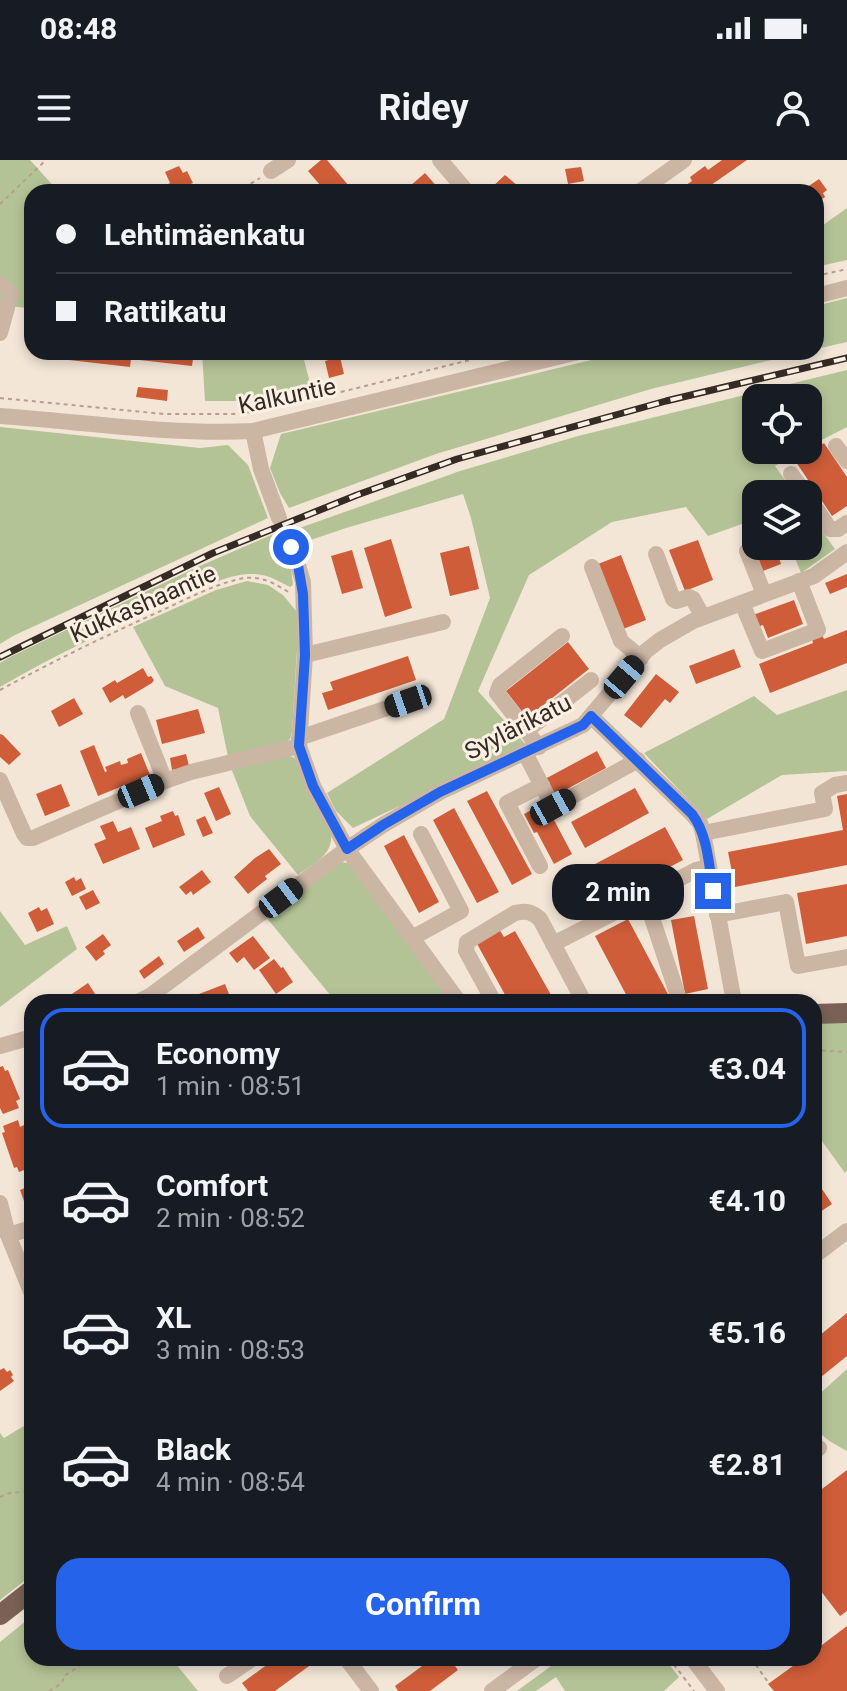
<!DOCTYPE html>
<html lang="en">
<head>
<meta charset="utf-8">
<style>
	:root { --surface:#171b24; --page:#20242c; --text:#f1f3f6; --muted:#9ea1a6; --line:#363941; --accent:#2563eb }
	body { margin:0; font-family:Roboto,sans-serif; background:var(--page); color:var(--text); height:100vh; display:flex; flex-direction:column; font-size:30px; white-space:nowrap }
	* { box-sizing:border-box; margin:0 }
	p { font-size:26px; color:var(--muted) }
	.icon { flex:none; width:44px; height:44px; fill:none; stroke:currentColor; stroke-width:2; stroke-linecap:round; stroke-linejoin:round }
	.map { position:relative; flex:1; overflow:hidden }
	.side { position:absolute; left:24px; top:834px; width:798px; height:672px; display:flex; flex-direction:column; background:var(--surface); border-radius:24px; box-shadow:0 4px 12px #0003 }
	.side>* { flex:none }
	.banner { position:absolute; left:24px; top:24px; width:800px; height:176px; border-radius:24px; box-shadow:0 4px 12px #0003; display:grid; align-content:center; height:176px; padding:0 32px; background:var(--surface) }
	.tools { position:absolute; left:742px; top:224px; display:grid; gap:16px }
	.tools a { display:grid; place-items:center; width:80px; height:80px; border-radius:16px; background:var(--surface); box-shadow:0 4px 12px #0003; font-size:40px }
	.end { position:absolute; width:36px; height:36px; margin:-18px; border:10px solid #2563eb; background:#fff; box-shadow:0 0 0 4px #fff }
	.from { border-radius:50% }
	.bubble { position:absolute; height:56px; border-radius:24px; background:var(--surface); box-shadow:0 4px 12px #0003; font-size:26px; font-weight:700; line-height:56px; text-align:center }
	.car { position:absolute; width:24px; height:48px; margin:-24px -12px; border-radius:10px; box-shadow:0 0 6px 2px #0007; background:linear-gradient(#222 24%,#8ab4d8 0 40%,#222 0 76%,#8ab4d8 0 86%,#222 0) }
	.banner b { display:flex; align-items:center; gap:28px; height:76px; font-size:30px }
	.banner b+b { border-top:2px solid var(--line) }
	.banner i { width:20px; height:20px; background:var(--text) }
	ul { padding:14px 0 0; list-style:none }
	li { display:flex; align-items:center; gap:24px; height:120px; margin:0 16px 12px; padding:0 16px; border:4px solid transparent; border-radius:24px }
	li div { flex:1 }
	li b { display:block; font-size:30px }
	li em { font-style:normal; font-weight:700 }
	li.on { border-color:var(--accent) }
	li>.icon { width:72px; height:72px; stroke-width:1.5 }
	.primary-button { display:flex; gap:16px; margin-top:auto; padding:16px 32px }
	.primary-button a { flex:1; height:92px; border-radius:24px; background:var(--accent); color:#fff; font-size:32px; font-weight:700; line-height:92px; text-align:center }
	.status { display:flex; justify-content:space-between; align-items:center; height:56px; padding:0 40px; background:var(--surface); direction:ltr }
	.status svg { height:22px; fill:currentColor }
	header { display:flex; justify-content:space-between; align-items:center; height:104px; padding:0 32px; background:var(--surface); font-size:36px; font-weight:700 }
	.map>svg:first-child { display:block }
</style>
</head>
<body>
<div class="status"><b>08:48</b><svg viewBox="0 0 49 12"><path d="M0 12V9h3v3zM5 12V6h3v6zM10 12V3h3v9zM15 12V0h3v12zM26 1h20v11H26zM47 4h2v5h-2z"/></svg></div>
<header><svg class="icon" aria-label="menu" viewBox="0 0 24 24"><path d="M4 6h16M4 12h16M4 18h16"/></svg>Ridey<svg class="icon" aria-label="person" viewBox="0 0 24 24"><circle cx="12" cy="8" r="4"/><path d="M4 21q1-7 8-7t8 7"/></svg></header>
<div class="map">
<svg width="847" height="1531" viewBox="0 0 847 1531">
	<rect width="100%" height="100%" fill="#f3e6d7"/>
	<!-- green -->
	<g fill="#b4c396">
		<path d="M0 0H30L59 32H32V148L0 146Z"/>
		<path d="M847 48V100L816 107V70Z"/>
		<path d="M847 138V182L816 189V146Z"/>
		<path d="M202 192H302L311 227 241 241H205Z"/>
		<path d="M625 192H805L651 229 436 294 289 348 280 333 270 308 281 274Z"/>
		<path d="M847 210V267L808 287V238H756V290H803L775 306 795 334H756V359L708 376 686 347 612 362 529 415 478 531 527 586 353 668 336 651 327 633 444 559 490 438 471 358 463 334 346 368 299 384 294 370 460 311 578 276Z"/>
		<path d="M0 267 200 288 228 285 248 305 268 358 13 476 0 484Z"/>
		<path d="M808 352 835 389 801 413 790 386H808Z"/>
		<path d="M278 372 291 407 293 425 290 427C277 420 265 413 250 414 227 414 196 431 175 440 116 467 56 494 0 527V503L8 498 193 409Z"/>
		<path d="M247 421 268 425 283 435 297 452 298 474 292 572 290 579 283 584 228 597 218 548 165 526 133 467 216 430Z"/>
		<path d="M847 530V611L782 615 707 659 644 593 754 536 777 555Z"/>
		<path d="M286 595 293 597 299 603 331 675C333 695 313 704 298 715L250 656 231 608Z"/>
		<path d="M340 702 348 703 451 842H336L266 757Z"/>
		<path d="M0 751 25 785 67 766 77 789 0 847Z"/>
		<path d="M814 861H847V1010L845 1013 814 970Z"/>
		<path d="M847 1209V1291C818 1275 814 1273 814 1239Z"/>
		<path d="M32 1261V1415L0 1440V1273L4 1278Z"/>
		<path d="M32 1456V1498H171L198 1531H0V1482Z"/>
		<path d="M562 1498H664L679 1517 664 1531H565L556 1517 536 1531H517Z"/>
	</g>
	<!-- building -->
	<g fill="#cf5d39">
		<path d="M321 0H327L354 32H326L308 11Z"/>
		<path d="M722 0H747L701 32H690L686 25 692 21 690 17 705 6 708 10Z"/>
		<path d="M179 6 183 13 187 11 193 23 188 25 191 32H170L167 25 170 23 165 12Z"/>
		<path d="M581 7 584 21 568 24 565 9Z"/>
		<path d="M425 13 439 29 436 32H403Z"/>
		<path d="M505 15 518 26 516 28 520 32H495L491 28Z"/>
		<path d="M819 19 827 30 823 33 825 37 816 43V32H800Z"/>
		<path d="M70 192H194L192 206 131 199 130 207 69 200Z"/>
		<path d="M340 197 344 214 329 218 325 201Z"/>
		<path d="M138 227 168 230 167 241 136 237Z"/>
		<path d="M824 283 847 317V346L832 356 796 302Z"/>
		<path d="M756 377V386H775L781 404 763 411 751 379Z"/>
		<path d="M391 379 412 448 385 457 364 388Z"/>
		<path d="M698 380 713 420 685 431 669 390Z"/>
		<path d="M469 386 479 429 450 436 440 393Z"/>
		<path d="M352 390 363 428 342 434 331 396Z"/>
		<path d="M621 395 646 460 623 469 598 404Z"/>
		<path d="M847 414V427L830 434 825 423Z"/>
		<path d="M794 440 803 464 768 478 763 465 757 467 753 455Z"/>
		<path d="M847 470V503L770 533 759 504 813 483 812 479 822 475 824 479Z"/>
		<path d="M568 482 589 509 527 558 506 531Z"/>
		<path d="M734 489 741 507 696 524 689 506Z"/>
		<path d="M408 496 416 520 328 550 322 533 333 530 330 522Z"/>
		<path d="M143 508 148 517 151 516 154 520 152 523 125 539 123 535 110 543 102 528 115 520 117 523Z"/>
		<path d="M656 514 679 532 670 543 665 539 641 568 624 555Z"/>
		<path d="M74 538 83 554 59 567 51 551Z"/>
		<path d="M198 549 205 573 162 584 156 560Z"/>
		<path d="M0 574 3 575 21 594 9 605 0 597Z"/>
		<path d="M94 585 105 612 107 611 105 607 120 601 121 605 128 603 127 599 141 593 150 615 98 636 80 591Z"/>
		<path d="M597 591 606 608 554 636 545 619Z"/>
		<path d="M186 594 189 606 172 610 170 598Z"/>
		<path d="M61 624 70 646 45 656 36 634Z"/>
		<path d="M219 627 231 654 216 661 204 633Z"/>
		<path d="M635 628 649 653 585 688 571 662Z"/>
		<path d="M487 631 532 714 512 725 467 641Z"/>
		<path d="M847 634V705L735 727 728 692 843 670 837 636Z"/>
		<path d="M545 643 572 694 554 704 537 672 534 673 524 654Z"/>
		<path d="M454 648 499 732 477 743 433 660Z"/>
		<path d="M173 651 175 656 178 655 185 675 153 688 145 668 162 661 160 656Z"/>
		<path d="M205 656 213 673 203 677 196 660Z"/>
		<path d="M113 661 118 672 131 667 140 689 103 704 94 684 106 679 100 666Z"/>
		<path d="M665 667 683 700 581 754 563 721Z"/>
		<path d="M404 675 439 742 419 753 384 686Z"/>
		<path d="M269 689 281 704 265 716 267 719 248 734 234 717 255 698Z"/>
		<path d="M202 710 211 722 193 735 191 731 186 735 179 727Z"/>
		<path d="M74 717 76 721 81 718 86 729 72 736 65 722Z"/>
		<path d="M847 724V776L806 784 797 733Z"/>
		<path d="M93 730 100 743 86 750 79 737Z"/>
		<path d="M39 747 41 751 47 748 54 764 37 772 28 753Z"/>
		<path d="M694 756 708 829 685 834 671 760Z"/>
		<path d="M628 759 669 836 658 842H630L595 776Z"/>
		<path d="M198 767 205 778 184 792 177 781Z"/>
		<path d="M499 769 504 777 515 771 555 842H509L476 782Z"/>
		<path d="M103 774 111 785 103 791 105 794 96 801 85 787Z"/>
		<path d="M253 776 270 798 254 810 244 797 237 803 229 793Z"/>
		<path d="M159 796 164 804 144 819 139 811Z"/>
		<path d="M274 799 281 808 283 807 293 822 276 834 259 810Z"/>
		<path d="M88 823 97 837 89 842H73L69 836Z"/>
		<path d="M225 824 232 842H189L200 837 199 834Z"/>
		<path d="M3 906 5 911 8 910 20 939 16 941 19 948 3 954 0 948V907Z"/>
		<path d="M18 960 20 967 24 965 32 989V1007L19 1012 17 1007 14 1008 2 973 5 972 3 966Z"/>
		<path d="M814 1017 832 1044 814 1056Z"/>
		<path d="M32 1025V1051L28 1052 20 1030Z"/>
		<path d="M847 1153V1196L816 1221 814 1218V1180Z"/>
		<path d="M4 1208 7 1212 10 1210 13 1215 11 1217 14 1221 0 1231V1210Z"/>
		<path d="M847 1310V1451L840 1456 814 1422V1335Z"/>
		<path d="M847 1466V1531H774L768 1524 804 1498H814V1491Z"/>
		<path d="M276 1498H320L275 1531H248L242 1523Z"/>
		<path d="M433 1498H449L458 1510 430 1531H398L395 1526Z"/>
	</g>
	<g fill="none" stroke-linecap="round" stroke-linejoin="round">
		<!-- path -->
		<g stroke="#b79f8d" stroke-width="2" stroke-dasharray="4 4" stroke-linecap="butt">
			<path d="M237 32 260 18"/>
			<path d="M0 44 46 0"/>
			<path d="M816 116 847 109"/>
			<path d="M24 136 32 138"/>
			<path d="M0 238 164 254H241L345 231 502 192"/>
			<path d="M0 530C54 501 109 474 165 449 186 439 222 421 245 418 262 416 276 424 290 433"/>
			<path d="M814 890 847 892"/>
			<path d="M0 1337 10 1333 32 1331"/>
			<path d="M669 1498 694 1531"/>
			<path d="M751 1498 768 1522"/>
			<path d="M49 1531 62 1523 64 1516 78 1507 85 1498"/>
		</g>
		<!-- minor -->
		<g stroke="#cbb5a3" stroke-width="16">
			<path d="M440 0 467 32"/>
			<path d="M271 11 288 0"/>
			<path d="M639 32 684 0"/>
			<path d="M0 124 11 133 0 173"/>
			<path d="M816 136 847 128"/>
			<path d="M0 256C85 262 168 275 253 271L578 192"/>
			<path d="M253 271 261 309 279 358"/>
			<path d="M836 286 847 301"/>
			<path d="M791 314 806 334"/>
			<path d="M808 337 830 369H838L847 363"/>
			<path d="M284 369 298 405 303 422 305 495 299 586 313 626 347 689 459 842"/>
			<path d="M747 391 764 434"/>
			<path d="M656 394 673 439 676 441 689 437 693 439 703 457"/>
			<path d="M592 407 621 481 641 498"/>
			<path d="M742 443 762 491 818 470 799 421"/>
			<path d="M305 495 443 462"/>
			<path d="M138 553 165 621"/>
			<path d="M591 556 692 654 700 663 703 673 734 842"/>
			<path d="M526 571 591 520"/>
			<path d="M299 578 408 541"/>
			<path d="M539 587 497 533 500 525 562 476"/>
			<path d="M525 593 553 647 638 600"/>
			<path d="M0 620 24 674 27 678H33L165 621 191 612 299 586"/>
			<path d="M703 673 825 649 822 633 835 625 847 623"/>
			<path d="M540 706 507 643 542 625"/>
			<path d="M717 755 786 742 798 806 847 797"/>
			<path d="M412 778 461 751 421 674"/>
			<path d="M553 784 645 737"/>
			<path d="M138 842 150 836 347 689 383 665 440 632 583 565 646 491 660 480 693 461 814 416 847 392"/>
			<path d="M494 842 466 791 467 782 515 753C526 750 532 752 540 759L584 842"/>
			<path d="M680 842 645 737 696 710 709 707"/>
			<path d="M0 886 32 877"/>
			<path d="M0 1043 8 1075 32 1134"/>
			<path d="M8 1075 32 1068"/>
			<path d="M814 1096 847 1071"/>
			<path d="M814 1292 819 1288"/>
			<path d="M346 1498 371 1531"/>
			<path d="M692 1498 717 1531"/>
			<path d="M227 1516 253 1498"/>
			<path d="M492 1531 537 1498"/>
		</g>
		<!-- major -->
		<g stroke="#796155" stroke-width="20">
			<path d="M814 854 847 853"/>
			<path d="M0 1455 32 1430"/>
		</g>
		<defs>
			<path id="rail" d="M0 497 213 393 357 335 457 299 666 241 847 198"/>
		</defs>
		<!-- rail casing -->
		<use href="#rail" stroke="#362a25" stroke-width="7"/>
		<!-- rail -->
		<use href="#rail" stroke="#faf0e4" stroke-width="4" stroke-dasharray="12" stroke-linecap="butt"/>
	</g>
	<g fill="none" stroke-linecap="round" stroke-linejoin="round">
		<!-- route -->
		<path stroke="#2563eb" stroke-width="10" d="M291 387 298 405 303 434 305 495 299 586 313 626 347 689 383 665 440 632 583 565 591 556 692 654C708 675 709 706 713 731"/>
	</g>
	<g text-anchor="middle" stroke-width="6" stroke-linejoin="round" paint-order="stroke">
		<!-- street labels -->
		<g font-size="24" fill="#362a25" stroke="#faf0e4">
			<text transform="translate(287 236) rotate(-12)" y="8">Kalkuntie</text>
			<text transform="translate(143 444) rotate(-24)" y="8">Kukkashaantie</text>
			<text transform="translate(518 567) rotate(-27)" y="8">Syylärikatu</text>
		</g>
	</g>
</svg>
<div class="tools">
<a><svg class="icon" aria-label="locate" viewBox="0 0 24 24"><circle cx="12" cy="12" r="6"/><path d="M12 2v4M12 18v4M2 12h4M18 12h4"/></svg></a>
<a><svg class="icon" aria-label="layers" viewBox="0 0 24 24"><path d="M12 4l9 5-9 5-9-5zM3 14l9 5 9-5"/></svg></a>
</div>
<i class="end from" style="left:291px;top:387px"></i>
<i class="end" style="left:713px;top:731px"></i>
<div class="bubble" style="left:552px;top:704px;width:132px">2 min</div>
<i class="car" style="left:624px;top:517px;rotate:40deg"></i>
<i class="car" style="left:408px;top:541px;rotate:251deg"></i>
<i class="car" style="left:141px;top:631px;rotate:67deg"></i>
<i class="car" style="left:553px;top:647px;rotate:61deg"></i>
<i class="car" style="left:281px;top:738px;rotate:53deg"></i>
<div class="banner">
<b><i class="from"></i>Lehtimäenkatu</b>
<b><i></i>Rattikatu</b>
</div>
<section class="side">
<ul>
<li class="on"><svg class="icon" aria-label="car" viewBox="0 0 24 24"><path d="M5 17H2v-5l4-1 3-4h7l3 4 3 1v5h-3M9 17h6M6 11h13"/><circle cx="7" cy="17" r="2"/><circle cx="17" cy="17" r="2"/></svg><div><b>Economy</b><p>1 min · 08:51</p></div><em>€3.04</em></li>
<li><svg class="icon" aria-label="car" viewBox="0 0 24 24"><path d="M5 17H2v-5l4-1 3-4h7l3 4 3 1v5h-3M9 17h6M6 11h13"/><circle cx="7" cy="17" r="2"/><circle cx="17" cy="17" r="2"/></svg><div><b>Comfort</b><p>2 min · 08:52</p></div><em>€4.10</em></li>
<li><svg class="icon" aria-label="car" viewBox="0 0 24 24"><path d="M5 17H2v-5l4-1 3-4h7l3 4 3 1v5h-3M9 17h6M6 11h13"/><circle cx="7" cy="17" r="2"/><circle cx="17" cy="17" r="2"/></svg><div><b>XL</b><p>3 min · 08:53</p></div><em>€5.16</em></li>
<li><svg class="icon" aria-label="car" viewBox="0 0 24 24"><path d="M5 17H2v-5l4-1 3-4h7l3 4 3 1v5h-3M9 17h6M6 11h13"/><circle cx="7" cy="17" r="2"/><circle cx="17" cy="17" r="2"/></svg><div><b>Black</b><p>4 min · 08:54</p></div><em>€2.81</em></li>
</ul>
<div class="primary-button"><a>Confirm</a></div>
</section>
</div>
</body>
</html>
